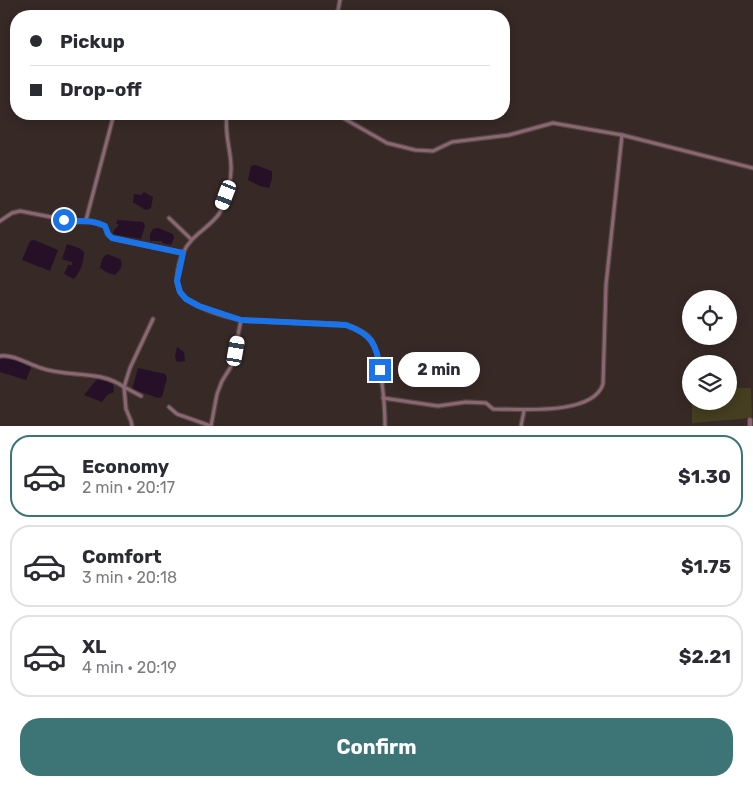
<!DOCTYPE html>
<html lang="en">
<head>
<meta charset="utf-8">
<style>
	:root { --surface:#fff; --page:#f2f2f3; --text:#2b2b33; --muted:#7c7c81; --line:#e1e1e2; --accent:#3d7476 }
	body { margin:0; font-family:Rubik,sans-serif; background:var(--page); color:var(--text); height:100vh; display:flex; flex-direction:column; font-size:19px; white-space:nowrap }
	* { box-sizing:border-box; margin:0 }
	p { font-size:16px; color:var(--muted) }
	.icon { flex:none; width:28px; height:28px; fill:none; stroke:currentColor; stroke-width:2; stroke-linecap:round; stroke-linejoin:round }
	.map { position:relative; height:426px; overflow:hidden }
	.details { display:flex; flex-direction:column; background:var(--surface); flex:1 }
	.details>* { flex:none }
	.banner { position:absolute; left:10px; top:10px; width:500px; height:110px; border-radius:20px; box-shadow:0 2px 12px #0003; display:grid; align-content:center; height:110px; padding:0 20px; background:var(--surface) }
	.fabs { position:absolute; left:682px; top:290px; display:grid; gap:10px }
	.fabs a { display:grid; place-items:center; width:55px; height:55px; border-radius:50%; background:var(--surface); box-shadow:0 2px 12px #0003; font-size:25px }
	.end { position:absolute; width:22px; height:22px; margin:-11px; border:6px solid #1a73e8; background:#fff; box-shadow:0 0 0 2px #fff }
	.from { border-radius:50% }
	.bubble { position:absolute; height:35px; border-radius:18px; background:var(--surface); box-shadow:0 2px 12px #0003; font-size:16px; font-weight:700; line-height:35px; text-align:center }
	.car { position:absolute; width:15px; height:30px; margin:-15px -8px; border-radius:6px; box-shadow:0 0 4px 1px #0007; background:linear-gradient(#fff 24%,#345 0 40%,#fff 0 76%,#345 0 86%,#fff 0) }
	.banner b { display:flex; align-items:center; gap:18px; height:48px; font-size:19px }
	.banner b+b { border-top:1px solid var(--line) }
	.banner i { width:12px; height:12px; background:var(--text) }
	ul { padding:9px 0 0; list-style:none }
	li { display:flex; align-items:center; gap:15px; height:82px; margin:0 10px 8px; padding:0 10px; border:2px solid var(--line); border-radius:20px }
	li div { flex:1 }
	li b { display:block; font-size:19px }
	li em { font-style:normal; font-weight:700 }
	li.on { border-color:var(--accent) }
	li>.icon { width:45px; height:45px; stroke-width:1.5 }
	.action { display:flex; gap:10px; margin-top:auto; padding:10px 20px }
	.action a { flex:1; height:58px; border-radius:20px; background:var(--accent); color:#fff; font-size:20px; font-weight:700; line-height:58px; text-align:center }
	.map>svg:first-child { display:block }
</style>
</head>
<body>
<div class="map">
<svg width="753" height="426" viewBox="0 0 753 426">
	<rect width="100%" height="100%" fill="#372926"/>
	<!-- green -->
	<path fill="#453e20" d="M729 388H751L752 418 692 423V401H729Z"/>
	<!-- water -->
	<g fill="#261028">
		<path d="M255 165 272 171V179L269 188 260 186 248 180 251 166Z"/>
		<path d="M144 192 153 197 151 208 147 210C141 209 139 204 133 203L134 194 141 195Z"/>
		<path d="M118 220 143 222 145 226 141 239 113 234 114 230 119 225 116 223Z"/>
		<path d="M158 228 173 234 174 238 171 245 163 243 161 241H150V234L153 229Z"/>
		<path d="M34 240 58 250 50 271 22 260 30 241Z"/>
		<path d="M67 244 79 248 84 252C84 262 81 271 74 279L64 274 68 265H72V262L62 259Z"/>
		<path d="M107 254 120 259C124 265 120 270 115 275L108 273 100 268 102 259Z"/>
		<path d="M177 347 184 352 185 361 177 362 175 357Z"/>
		<path d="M6 357 30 365 31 368 26 380 0 372V358Z"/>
		<path d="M138 368 165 374 167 378 162 397 158 398 132 389Z"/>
		<path d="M97 379H102L113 384 114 392 107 395 102 402 84 395Z"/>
	</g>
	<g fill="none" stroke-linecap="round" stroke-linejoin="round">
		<defs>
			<g id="minor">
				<path d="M337 16 340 0"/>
				<path d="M227 114C223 139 236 159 229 185 227 194 224 206 219 214 208 229 191 235 183 253 178 263 175 280 179 290 186 306 227 318 243 320 278 323 312 322 347 325 355 328 364 331 370 338 381 350 385 408 385 426"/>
				<path d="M336 114 387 143 415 150 433 151 452 142 509 135 553 123 622 135 753 168"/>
				<path d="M169 218 191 239"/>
				<path d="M86 220 105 226 108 234 112 238 183 253"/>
				<path d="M0 221 12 213 20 211 77 222 86 220 114 114"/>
				<path d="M0 356C13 354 28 364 41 368 69 378 99 369 124 387L126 409 131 421 132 426"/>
				<path d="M141 396 124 387 130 368 153 319"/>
				<path d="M383 398 438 406 466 402 486 403 493 409C519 409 593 416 603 384L606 285 622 135"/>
				<path d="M169 407 177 414 211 426"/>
				<path d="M211 426 217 394 222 381 232 365 241 320"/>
				<path d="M521 426 524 411"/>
			</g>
			<path id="tertiary" d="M750 426V420"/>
		</defs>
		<!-- minor casing -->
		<use href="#minor" stroke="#544744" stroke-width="5.5"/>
		<!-- tertiary casing -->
		<use href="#tertiary" stroke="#544744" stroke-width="6"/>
		<!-- minor -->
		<use href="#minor" stroke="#8c6773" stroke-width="3"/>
		<!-- tertiary -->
		<use href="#tertiary" stroke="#8c6773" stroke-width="4"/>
	</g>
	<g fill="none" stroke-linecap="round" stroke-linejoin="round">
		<!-- route -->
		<path stroke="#1a73e8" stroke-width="6" d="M64 220C79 222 92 219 105 226L108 234 112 238 183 253 177 281 180 292 186 299 199 306 241 320 346 325C371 334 377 344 380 370"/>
	</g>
</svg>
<div class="fabs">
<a><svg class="icon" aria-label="locate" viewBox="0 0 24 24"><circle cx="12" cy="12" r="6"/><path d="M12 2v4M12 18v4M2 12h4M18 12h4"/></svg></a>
<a><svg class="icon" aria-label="layers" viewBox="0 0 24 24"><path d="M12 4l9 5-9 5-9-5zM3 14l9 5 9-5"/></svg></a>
</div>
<i class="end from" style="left:64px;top:220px"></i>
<i class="end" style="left:380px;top:370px"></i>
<div class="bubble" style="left:398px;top:352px;width:82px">2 min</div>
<i class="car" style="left:226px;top:195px;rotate:201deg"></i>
<i class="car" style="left:236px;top:351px;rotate:10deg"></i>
<div class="banner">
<b><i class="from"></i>Pickup</b>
<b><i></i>Drop-off</b>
</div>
</div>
<section class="details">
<ul>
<li class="on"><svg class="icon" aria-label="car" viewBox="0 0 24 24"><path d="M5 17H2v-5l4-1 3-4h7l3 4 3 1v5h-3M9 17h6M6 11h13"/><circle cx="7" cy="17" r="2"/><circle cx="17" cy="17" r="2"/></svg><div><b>Economy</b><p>2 min · 20:17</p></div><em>$1.30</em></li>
<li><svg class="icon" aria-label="car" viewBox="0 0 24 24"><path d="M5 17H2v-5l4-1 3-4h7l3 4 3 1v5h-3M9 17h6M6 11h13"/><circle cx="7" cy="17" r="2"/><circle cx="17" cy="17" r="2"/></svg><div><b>Comfort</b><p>3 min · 20:18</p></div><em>$1.75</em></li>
<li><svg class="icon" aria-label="car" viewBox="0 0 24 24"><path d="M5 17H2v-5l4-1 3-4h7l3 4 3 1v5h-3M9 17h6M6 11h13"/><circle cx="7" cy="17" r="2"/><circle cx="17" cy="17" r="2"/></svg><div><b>XL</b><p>4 min · 20:19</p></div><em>$2.21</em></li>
</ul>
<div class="action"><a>Confirm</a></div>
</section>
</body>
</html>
